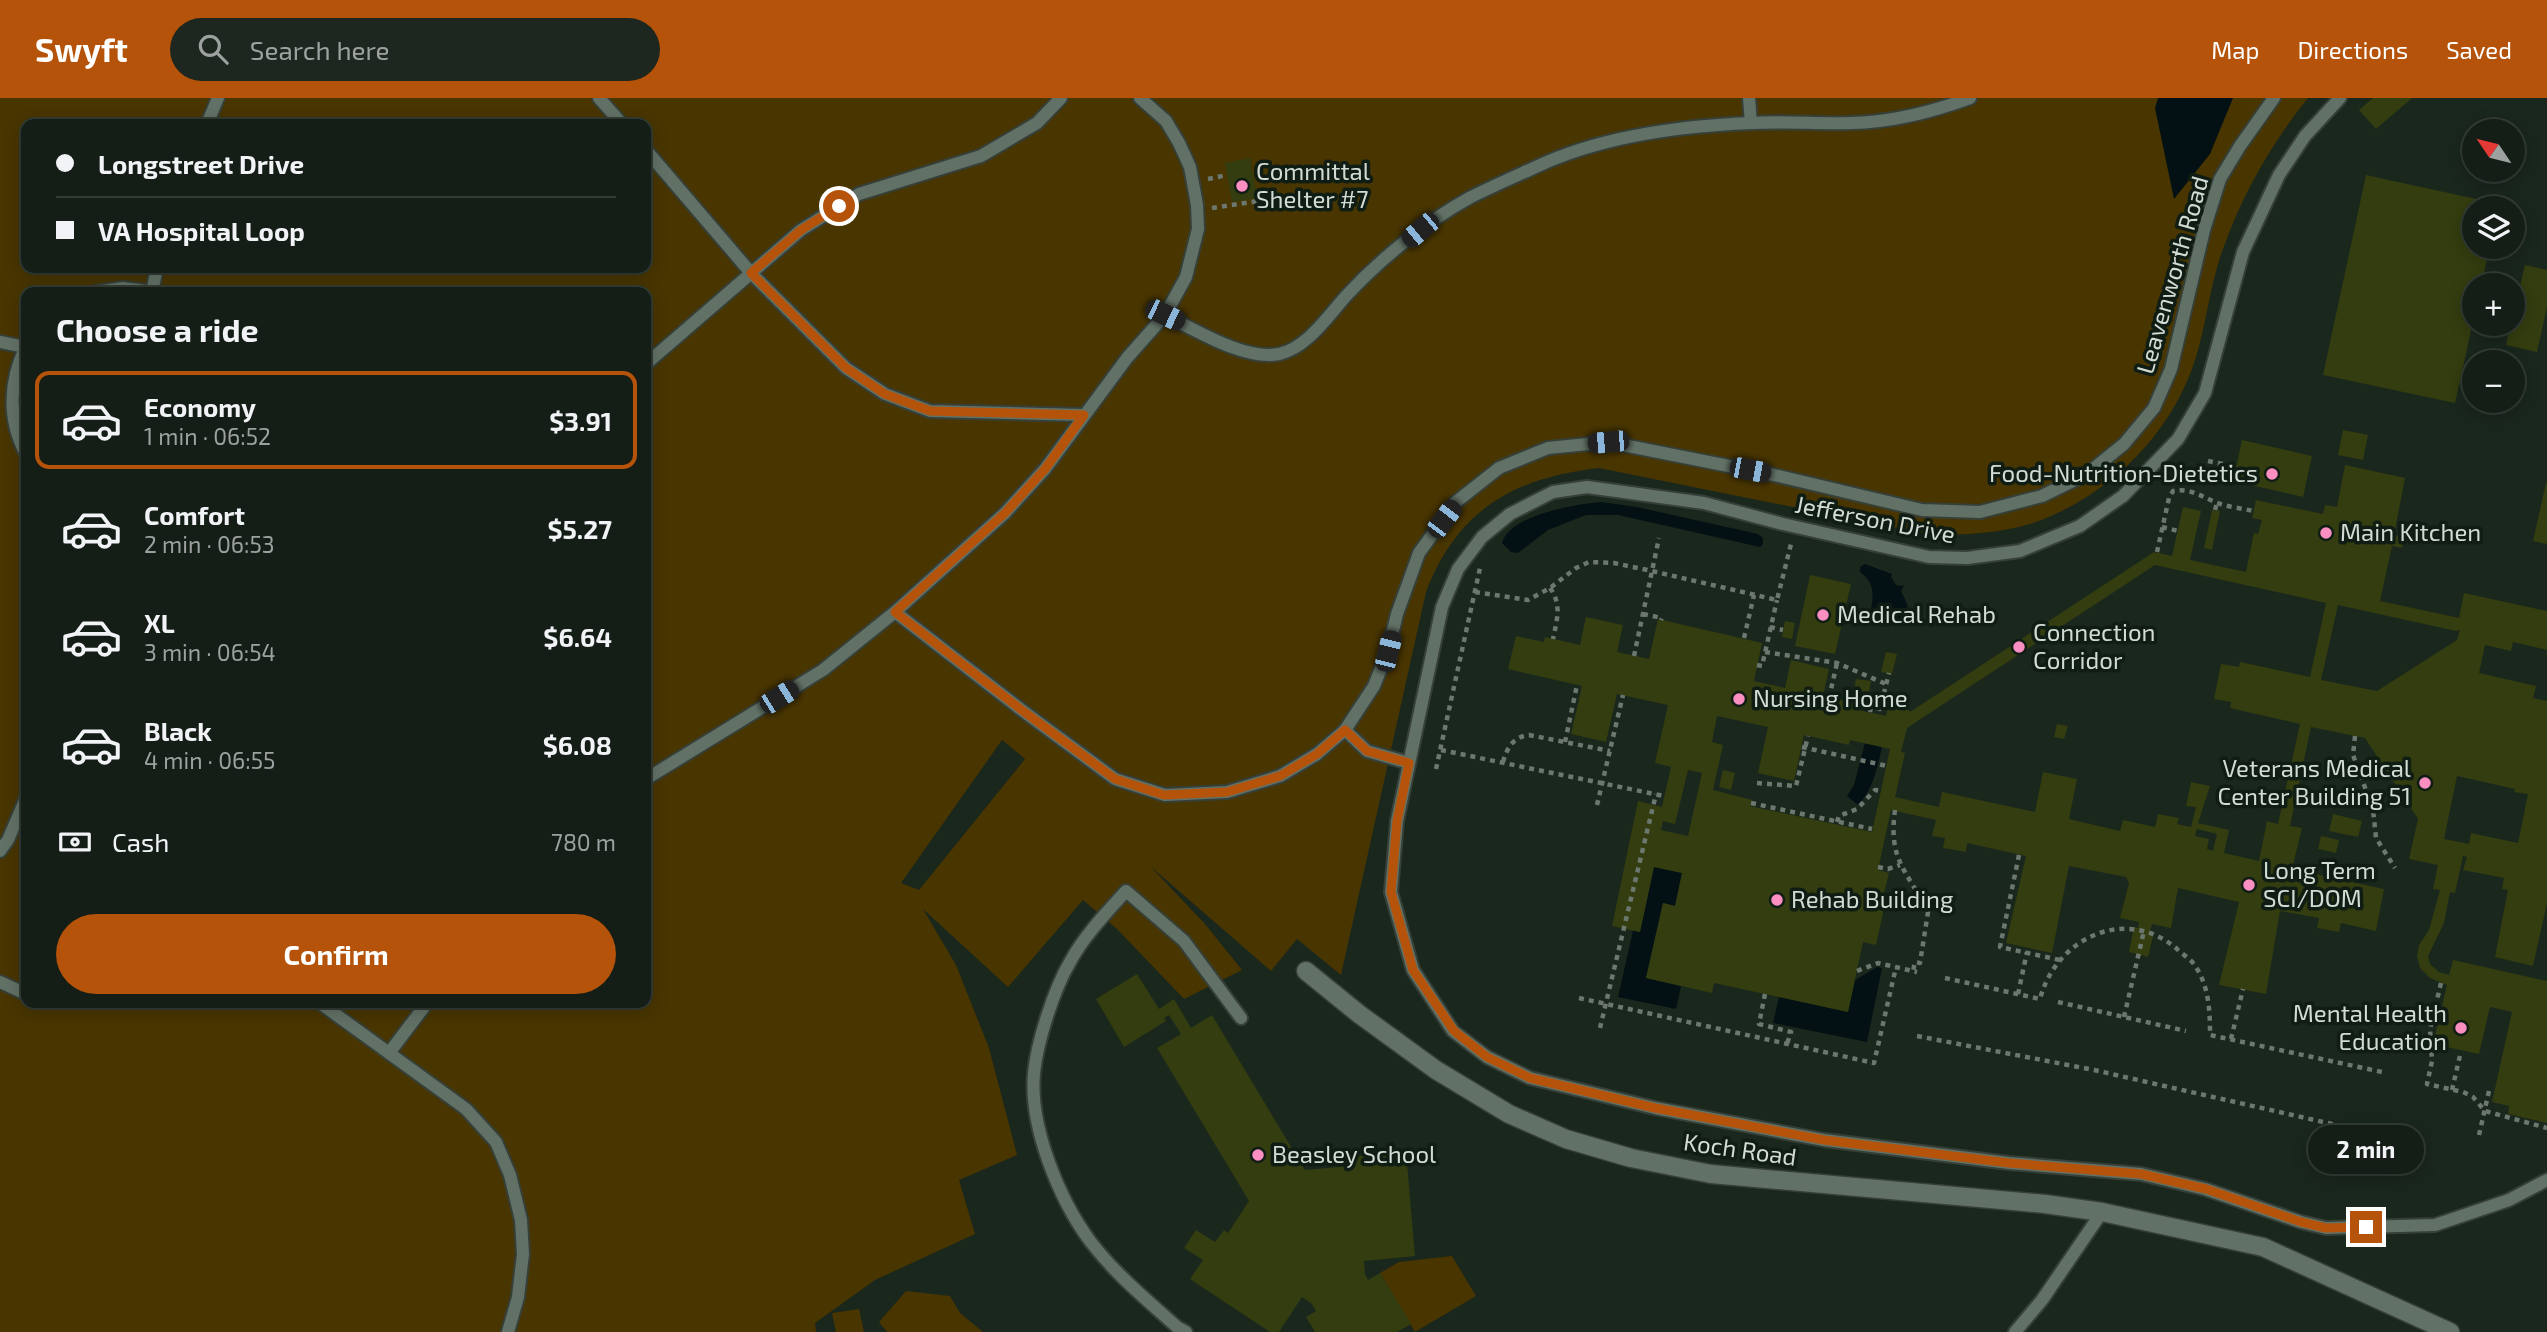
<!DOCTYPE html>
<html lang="en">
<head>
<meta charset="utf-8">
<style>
	:root { --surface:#141d16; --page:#1d261f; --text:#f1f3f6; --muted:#9da2a1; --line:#333b35; --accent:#b45309 }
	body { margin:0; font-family:"Exo 2",sans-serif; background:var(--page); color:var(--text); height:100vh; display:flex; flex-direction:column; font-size:26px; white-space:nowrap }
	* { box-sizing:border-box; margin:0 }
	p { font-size:23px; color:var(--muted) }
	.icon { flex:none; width:38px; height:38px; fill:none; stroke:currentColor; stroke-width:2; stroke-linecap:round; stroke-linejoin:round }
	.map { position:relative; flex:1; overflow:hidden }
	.panel { position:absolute; left:21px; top:189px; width:630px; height:721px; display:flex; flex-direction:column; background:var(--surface); border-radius:14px; box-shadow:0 4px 18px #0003,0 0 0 2px var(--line) }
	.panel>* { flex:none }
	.banner { position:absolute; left:21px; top:21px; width:630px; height:154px; border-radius:14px; box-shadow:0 4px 18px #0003,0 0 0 2px var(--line); display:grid; align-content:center; height:154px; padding:0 35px; background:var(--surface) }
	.needle { width:46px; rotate:305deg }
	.fabs { position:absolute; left:2462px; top:21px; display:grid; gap:14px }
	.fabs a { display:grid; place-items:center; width:63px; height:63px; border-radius:50%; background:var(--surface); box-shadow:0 4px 18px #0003,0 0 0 2px var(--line); font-size:35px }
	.end { position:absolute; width:32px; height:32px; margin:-16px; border:9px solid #b45309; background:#fff; box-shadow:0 0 0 4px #fff }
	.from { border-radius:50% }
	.bubble { position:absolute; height:49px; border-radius:24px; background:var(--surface); box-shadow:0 4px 18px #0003,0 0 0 2px var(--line); font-size:23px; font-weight:700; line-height:49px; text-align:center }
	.car { position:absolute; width:21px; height:42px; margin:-21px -10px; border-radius:9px; box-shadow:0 0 5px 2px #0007; background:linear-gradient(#222 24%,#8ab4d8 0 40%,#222 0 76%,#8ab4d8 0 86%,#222 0) }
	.banner b { display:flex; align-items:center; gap:24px; height:66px; font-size:26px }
	.banner b+b { border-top:2px solid var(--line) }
	.banner i { width:18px; height:18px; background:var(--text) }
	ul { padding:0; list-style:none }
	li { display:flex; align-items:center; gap:21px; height:98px; margin:0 14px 10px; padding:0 21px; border:4px solid transparent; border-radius:14px }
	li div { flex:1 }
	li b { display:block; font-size:26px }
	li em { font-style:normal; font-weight:700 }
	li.on { border-color:var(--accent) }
	li>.icon { width:63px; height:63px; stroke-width:1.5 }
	h2 { padding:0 35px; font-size:32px; line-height:84px }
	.pay { display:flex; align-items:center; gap:18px; height:77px; padding:0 35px; font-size:26px }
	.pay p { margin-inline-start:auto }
	.action { display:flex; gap:14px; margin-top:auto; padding:14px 35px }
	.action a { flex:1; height:80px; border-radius:42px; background:var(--accent); color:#fff; font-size:28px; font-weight:700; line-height:80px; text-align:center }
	header { display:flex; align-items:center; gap:42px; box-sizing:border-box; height:98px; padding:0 35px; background:var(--accent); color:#fff }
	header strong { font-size:33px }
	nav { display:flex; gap:38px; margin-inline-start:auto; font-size:24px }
	.search { width:490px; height:63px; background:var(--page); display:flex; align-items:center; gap:18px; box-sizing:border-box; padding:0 24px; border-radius:38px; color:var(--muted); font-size:26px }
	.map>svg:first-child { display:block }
</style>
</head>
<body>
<header>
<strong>Swyft</strong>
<div class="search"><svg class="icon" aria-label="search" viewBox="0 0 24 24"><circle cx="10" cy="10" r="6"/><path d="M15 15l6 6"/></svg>Search here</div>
<nav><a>Map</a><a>Directions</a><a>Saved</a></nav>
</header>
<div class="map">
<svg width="2547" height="1234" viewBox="0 0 2547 1234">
	<rect width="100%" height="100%" fill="#1a271d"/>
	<!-- green -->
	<g fill="#483500" fill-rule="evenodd">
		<path d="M0 0H2308C2271 46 2243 95 2223 151 2210 186 2207 223 2196 259 2173 335 2110 397 2036 424 2005 435 1964 437 1932 437L1599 370C1514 380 1458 411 1426 494L1341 877 1297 841 1271 873 1150 768 1205 826 1242 872 1184 901 1117 831 1083 802 1008 889 923 811 956 867 989 950 1017 1057 959 1082 975 1136 875 1182 815 1225 816 1234H0ZM26 26H646V170H26ZM26 194H646V905H26ZM1002 642 1025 661 919 792 901 785Z"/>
		<path d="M1452 1158 1476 1198 1415 1234 1380 1175 1399 1164Z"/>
		<path d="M906 1193 950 1198 960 1215 983 1234H887L879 1224Z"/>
		<path d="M859 1211 864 1234H836L832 1215Z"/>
	</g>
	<!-- water -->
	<g fill="#031115">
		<path d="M2158 0H2233L2210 56 2174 101 2155 10Z"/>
		<path d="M1601 404 1637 409 1758 436 1763 440V446L1760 449 1618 417H1586L1548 432 1518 455 1511 454 1502 445C1509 417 1576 406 1601 404Z"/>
		<path d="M1865 466 1892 476 1891 479 1896 487 1904 488 1901 493 1908 508 1903 519V524L1876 525 1870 519C1873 499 1877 487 1860 474V469Z"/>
		<path d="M1865 645 1882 649C1877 670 1873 692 1858 707L1847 698 1854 687Z"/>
		<path d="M1654 769 1682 775 1675 808 1663 805 1646 880 1681 888 1676 911 1618 899 1633 833 1640 834Z"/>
		<path d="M1877 869 1882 870 1867 944 1773 925 1779 899 1848 914 1855 882Z"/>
	</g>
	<!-- pier -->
	<path fill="#1a271d" d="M1462 914 1549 931 1554 936 1548 963 1543 965 1529 962 1497 942Z"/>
	<!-- building -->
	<g fill="#333d0f" fill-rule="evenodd">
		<path d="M2373 0H2412L2376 31 2359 12Z"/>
		<path d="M1250 60 1257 100 1232 104 1225 65Z"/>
		<path d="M2366 77 2499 106 2498 110H2474V149H2490L2481 187H2474V219L2455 305 2323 277Z"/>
		<path d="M2525 167 2547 172V209L2537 254 2506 247Z"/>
		<path d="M2343 332 2368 337 2363 362 2338 357Z"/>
		<path d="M2242 342 2312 358 2303 399 2233 383Z"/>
		<path d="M2345 367 2405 380 2394 437 2404 439 2402 450 2392 448 2380 503 2459 520 2464 495 2547 513V552L2513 544 2511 553 2485 547 2479 575 2536 588 2533 600 2547 603V805L2533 868 2495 859 2508 792 2502 791 2504 780 2463 772 2467 759 2463 758 2455 795 2450 794 2444 825 2428 858 2430 866 2439 874 2449 877 2453 862 2547 883V1025L2508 1016 2509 1008 2492 1004 2512 914 2490 909 2479 956 2433 946 2447 887 2430 880 2420 870 2417 858 2419 847 2429 832 2440 792 2433 791 2438 767 2409 761 2418 721 2365 640 2311 629 2290 728 2302 730 2292 771 2384 791 2376 833 2341 825 2339 834 2317 830 2319 820 2280 813 2266 896 2219 887 2239 804 2178 790 2171 830 2152 826 2150 833 2154 834 2148 859 2129 854 2134 829 2138 830 2139 824 2120 820 2129 785 2126 779 2069 768 2052 855 2006 845 2026 758 1967 745 1966 754 1943 750 1945 740 1932 738 1936 722 1891 712 1878 772 1889 775 1883 799H1879L1877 809 1884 811 1876 847 1863 844 1848 914 1714 885 1712 895 1646 880 1663 805 1675 808 1682 775 1654 769 1640 834 1612 828 1638 703 1662 709 1671 669 1655 665 1668 607 1617 596 1606 644 1571 636 1582 588 1508 571 1516 538 1544 544 1545 539 1580 547 1586 519 1623 527 1617 554 1649 561 1658 521 1762 545 1754 583 1785 590 1791 562 1829 571 1823 598 1859 606 1858 612 1886 618 1889 603 1904 607 1910 614 2154 454 2172 458 2183 409 2201 413 2190 462 2246 474 2254 435 2258 436 2262 422 2252 420 2256 402 2323 416 2325 407 2337 409ZM2155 467 2326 505 2310 579 2240 564 2239 569 2221 566 2214 601 2231 604 2230 610 2300 626 2278 726 2267 723 2259 763 2224 755 2229 732 2198 725 2210 688 2191 684 2186 708 2196 709 2191 729 2177 726 2179 720 2158 716 2155 729 2123 722 2120 733 2069 721 2077 681 2043 674 2035 714 1942 694 1939 709 1895 699 1905 655 1901 654 1907 630ZM2338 507 2456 533 2460 532 2457 542 2377 593 2321 582ZM1717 618 1768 629 1758 675 1794 683 1804 637 1849 647 1850 642 1890 651 1872 734 1750 708 1752 702 1713 692 1723 647 1712 644ZM1688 672 1702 675 1688 738 1661 732 1663 723 1675 726ZM2457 678 2515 691 2514 694 2528 696 2518 745 2471 735 2469 746 2444 741ZM2197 731 2217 736 2213 753 2207 751 2209 741 2195 738Z"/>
		<path d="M2546 385H2547V446L2533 443Z"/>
		<path d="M2212 412 2220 413 2212 452 2204 450Z"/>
		<path d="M1810 477 1851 486 1835 556 1795 548Z"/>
		<path d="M1785 523 1795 525 1792 541 1782 539Z"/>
		<path d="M1886 554 1897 556 1892 576 1881 574Z"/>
		<path d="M1856 581 1871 583 1869 594 1854 592Z"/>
		<path d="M2057 626 2068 628 2064 641 2054 639Z"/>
		<path d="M1723 672 1735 675 1731 692 1719 689Z"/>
		<path d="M2333 716 2362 723 2358 739 2329 733Z"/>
		<path d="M2321 738 2339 742 2336 755 2318 751Z"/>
		<path d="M1137 876 1159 911 1174 901 1191 930 1212 917 1305 1072 1350 1068 1349 1059 1406 1054 1415 1158 1364 1163 1365 1176 1368 1182 1380 1175 1411 1226 1397 1234H1315L1306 1219 1316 1213 1312 1206 1302 1199 1279 1234H1270L1190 1181 1203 1162 1184 1150 1196 1132 1215 1144 1224 1132 1228 1135 1249 1103 1157 950 1181 936 1169 917 1164 920 1166 923 1124 949 1096 901Z"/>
	</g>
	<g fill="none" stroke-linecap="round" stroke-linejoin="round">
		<defs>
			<g id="lane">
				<path d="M599 0 622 26"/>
				<path d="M1749 0 1751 25"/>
				<path d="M2340 0 2305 38 2279 77 2243 154 2205 295 2178 341 2123 398 2080 428 2020 453 1967 460 1929 459 1783 426 1704 405 1587 389 1553 394 1510 416 1482 439 1458 471 1442 509 1397 723 1391 794 1413 872 1453 933 1487 959 1530 980 1655 1010 1824 1042 2009 1065 2141 1076 2205 1091 2301 1124 2326 1130 2435 1127 2509 1102 2547 1082"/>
				<path d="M207 26 218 0"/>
				<path d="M646 52 751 175 846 270 885 296 930 313 1084 317"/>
				<path d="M96 194 123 190 154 194"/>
				<path d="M152 194 157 170"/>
				<path d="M1165 217C1196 232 1245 263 1279 256 1307 250 1328 218 1346 198 1380 161 1427 123 1471 99 1493 88 1516 78 1538 68 1602 38 1680 28 1751 25 1784 23 1818 26 1851 25 1892 24 1932 14 1970 0"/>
				<path d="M0 244 25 249"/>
				<path d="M26 248C9 283 7 321 26 356"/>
				<path d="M646 266 801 132 859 96 981 58 1037 25 1061 0"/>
				<path d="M895 514 1023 613 1115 681 1165 697 1227 694 1280 678 1317 656 1345 632 1374 588 1388 553 1397 516 1419 455 1456 404 1499 370 1548 350 1608 344 1774 377 1922 412 1980 414 2042 398 2087 376 2124 346 2154 310 2171 271 2204 132 2220 81 2240 48 2274 0"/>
				<path d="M1345 632 1367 653 1409 665"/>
				<path d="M646 681 823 572 895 514 1005 415 1045 371 1127 260 1165 217 1186 179 1198 131 1197 107 1190 69 1179 45 1166 23 1140 0"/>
				<path d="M0 753 8 742 26 700"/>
				<path d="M0 884 26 896"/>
				<path d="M320 905 466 1011 496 1044 510 1077 521 1122 523 1156 518 1199 508 1234"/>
				<path d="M389 955 427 905"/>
				<path d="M1186 1234 1177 1229C1147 1202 1115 1176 1090 1143 1059 1101 1029 1028 1034 975 1037 944 1054 891 1070 864 1084 838 1106 815 1126 793L1184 843 1241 920"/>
				<path d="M2015 1234 2042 1202 2102 1114"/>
			</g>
			<path id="street" d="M1306 873 1359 916 1436 972 1509 1016 1566 1041 1631 1060 1711 1076 2045 1106 2102 1114 2263 1149 2450 1234"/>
		</defs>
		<!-- lane casing -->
		<use href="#lane" stroke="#364038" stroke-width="16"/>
		<!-- street casing -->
		<use href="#street" stroke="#364038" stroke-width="21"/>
		<!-- path -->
		<g stroke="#6c786f" stroke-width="4.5" stroke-dasharray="5 5" stroke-linecap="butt">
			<path d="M1208 81 1227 77"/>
			<path d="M1212 110 1258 103"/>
			<path d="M2208 363 2237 369"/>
			<path d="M2215 412 2217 405"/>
			<path d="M2162 429 2178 433"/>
			<path d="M2157 454 2169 400 2173 393C2190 390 2201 398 2215 404 2226 409 2241 410 2253 413"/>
			<path d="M1550 490C1562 506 1557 522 1553 541"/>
			<path d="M1475 494 1528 502 1550 490 1576 470 1589 464 1614 465 1652 473 1777 502 1791 446"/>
			<path d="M1643 516 1662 520 1661 522"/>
			<path d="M1770 529 1783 532"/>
			<path d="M1744 540 1754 497"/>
			<path d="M1765 554 1837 565 1886 586"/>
			<path d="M1634 558 1659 440"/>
			<path d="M1757 567 1762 568 1777 502"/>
			<path d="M1829 600 1837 565"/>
			<path d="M1870 614 1871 609 1880 611 1889 575"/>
			<path d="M2355 638 2353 657 2373 711 2376 740 2395 770"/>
			<path d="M1565 644 1577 587"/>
			<path d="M1441 652 1664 698"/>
			<path d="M1503 664C1507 650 1513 639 1529 637L1610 653"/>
			<path d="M1436 671 1480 470"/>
			<path d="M1757 685 1796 688 1808 638"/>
			<path d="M1751 705 1872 731"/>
			<path d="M1597 707 1623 597"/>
			<path d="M1895 712C1888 763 1907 772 1928 814L1920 865 1915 864 1913 873"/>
			<path d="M1837 724 1839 718 1857 711 1875 692 1881 693"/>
			<path d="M2019 757 2000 849 2060 862"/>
			<path d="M1878 769 1888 771 1900 767"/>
			<path d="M1857 873 1878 865 1917 874"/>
			<path d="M1945 880 2040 901C2056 840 2126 807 2177 851 2182 856 2189 860 2193 865 2209 886 2210 912 2210 937L2382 974"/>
			<path d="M2441 885 2430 931 2432 963 2427 986 2463 994 2473 999 2485 1013 2547 1030"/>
			<path d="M1765 896 1759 926 1791 934 1787 946"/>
			<path d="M2018 896 2027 854"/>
			<path d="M1579 900 1874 965 1896 869"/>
			<path d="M2058 904 2186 933"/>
			<path d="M2124 919 2144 833"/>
			<path d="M1600 930 1656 696"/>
			<path d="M1917 938 2094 972 2407 1043"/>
			<path d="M2231 941 2243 891"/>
			<path d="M2452 992 2461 953"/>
			<path d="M2479 1037 2489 993"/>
		</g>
		<!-- lane -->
		<use href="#lane" stroke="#627166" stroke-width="12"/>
		<!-- street -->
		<use href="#street" stroke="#627166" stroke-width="18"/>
		<!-- path-bridge -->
		<path stroke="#6c786f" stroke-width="4.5" stroke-dasharray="5 5" stroke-linecap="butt" d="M1802 649 1887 668"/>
	</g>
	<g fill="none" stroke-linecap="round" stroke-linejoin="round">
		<!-- route -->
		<path stroke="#b45309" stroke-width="9" d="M839 108 801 132 751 175 846 270 885 296 930 313 1084 317 1045 371 1005 415 895 514 1023 613 1115 681 1164 697 1227 694 1280 678 1317 656 1345 632 1367 653 1409 665 1397 723 1391 794 1413 872 1454 933 1487 959 1530 980 1655 1010 1824 1042 2009 1065 2141 1076 2206 1091 2301 1124 2326 1130 2366 1129"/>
	</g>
	<!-- markers -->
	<g fill="#fc8fc2" stroke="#101d14" stroke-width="2.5">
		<circle cx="1242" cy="88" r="7"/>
		<circle cx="2272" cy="376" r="7"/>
		<circle cx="2326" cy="435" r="7"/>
		<circle cx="1823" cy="517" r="7"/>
		<circle cx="2019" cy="549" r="7"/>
		<circle cx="1739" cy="601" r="7"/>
		<circle cx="2425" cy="685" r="7"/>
		<circle cx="2249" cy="787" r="7"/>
		<circle cx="1777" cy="802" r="7"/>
		<circle cx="2461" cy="930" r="7"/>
		<circle cx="1258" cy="1057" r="7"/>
	</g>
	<g text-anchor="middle" stroke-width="7" stroke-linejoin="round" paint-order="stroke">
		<!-- poi labels -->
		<g font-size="24" fill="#d2dbd4" stroke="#101d14" text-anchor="start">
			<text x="1256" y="82">Committal<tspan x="1256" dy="28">Shelter #7</tspan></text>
			<text x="2258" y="384" text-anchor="end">Food-Nutrition-Dietetics</text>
			<text x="2340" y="443">Main Kitchen</text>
			<text x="1837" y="525">Medical Rehab</text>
			<text x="2033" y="543">Connection<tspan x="2033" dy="28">Corridor</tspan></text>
			<text x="1753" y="609">Nursing Home</text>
			<text x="2411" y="679" text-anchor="end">Veterans Medical<tspan x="2411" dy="28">Center Building 51</tspan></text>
			<text x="2263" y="781">Long Term<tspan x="2263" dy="28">SCI/DOM</tspan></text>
			<text x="1791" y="810">Rehab Building</text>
			<text x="2447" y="924" text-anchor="end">Mental Health<tspan x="2447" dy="28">Education</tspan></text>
			<text x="1272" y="1065">Beasley School</text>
		</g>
		<!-- street labels -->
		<g font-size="24" fill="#d2dbd4" stroke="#101d14">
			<text transform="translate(2173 177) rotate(-74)" y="8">Leavenworth Road</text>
			<text transform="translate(1875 422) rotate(11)" y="8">Jefferson Drive</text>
			<text transform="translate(1740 1052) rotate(8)" y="8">Koch Road</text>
		</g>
	</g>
</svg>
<div class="fabs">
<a><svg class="needle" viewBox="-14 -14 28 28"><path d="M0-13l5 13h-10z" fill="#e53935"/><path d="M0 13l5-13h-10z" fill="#9da2a1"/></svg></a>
<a><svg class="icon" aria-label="layers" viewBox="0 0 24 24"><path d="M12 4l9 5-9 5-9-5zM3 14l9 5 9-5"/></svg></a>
<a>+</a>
<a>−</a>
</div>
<i class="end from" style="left:839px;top:108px"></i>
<i class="end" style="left:2366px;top:1129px"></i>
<div class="bubble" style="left:2308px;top:1027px;width:116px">2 min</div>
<i class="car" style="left:1420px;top:132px;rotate:230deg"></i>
<i class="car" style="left:1165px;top:217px;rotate:116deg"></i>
<i class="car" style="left:1608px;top:344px;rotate:265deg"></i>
<i class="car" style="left:1750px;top:372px;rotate:101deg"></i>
<i class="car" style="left:1444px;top:421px;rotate:37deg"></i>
<i class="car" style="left:1388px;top:553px;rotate:14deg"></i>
<i class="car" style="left:779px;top:599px;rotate:58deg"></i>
<div class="banner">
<b><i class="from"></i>Longstreet Drive</b>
<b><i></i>VA Hospital Loop</b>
</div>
<section class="panel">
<h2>Choose a ride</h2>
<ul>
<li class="on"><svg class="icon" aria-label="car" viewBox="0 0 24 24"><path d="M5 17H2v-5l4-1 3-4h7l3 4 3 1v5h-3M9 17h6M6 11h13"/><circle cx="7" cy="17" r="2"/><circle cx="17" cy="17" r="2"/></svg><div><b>Economy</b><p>1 min · 06:52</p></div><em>$3.91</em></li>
<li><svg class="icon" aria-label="car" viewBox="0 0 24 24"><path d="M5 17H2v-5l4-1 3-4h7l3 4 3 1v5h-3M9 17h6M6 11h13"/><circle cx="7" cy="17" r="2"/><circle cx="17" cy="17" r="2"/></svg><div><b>Comfort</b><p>2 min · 06:53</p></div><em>$5.27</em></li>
<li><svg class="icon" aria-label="car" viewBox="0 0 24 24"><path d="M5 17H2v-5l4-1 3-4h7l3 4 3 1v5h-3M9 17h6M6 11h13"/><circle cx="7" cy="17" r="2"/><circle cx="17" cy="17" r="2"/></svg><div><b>XL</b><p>3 min · 06:54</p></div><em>$6.64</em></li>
<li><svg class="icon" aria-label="car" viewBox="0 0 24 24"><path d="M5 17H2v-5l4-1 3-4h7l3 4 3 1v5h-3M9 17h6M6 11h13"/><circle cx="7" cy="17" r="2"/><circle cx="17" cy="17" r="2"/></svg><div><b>Black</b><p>4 min · 06:55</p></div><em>$6.08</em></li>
</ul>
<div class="pay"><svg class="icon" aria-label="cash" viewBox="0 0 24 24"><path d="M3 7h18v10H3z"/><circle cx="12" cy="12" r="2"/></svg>Cash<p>780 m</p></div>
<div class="action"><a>Confirm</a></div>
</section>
</div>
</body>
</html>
